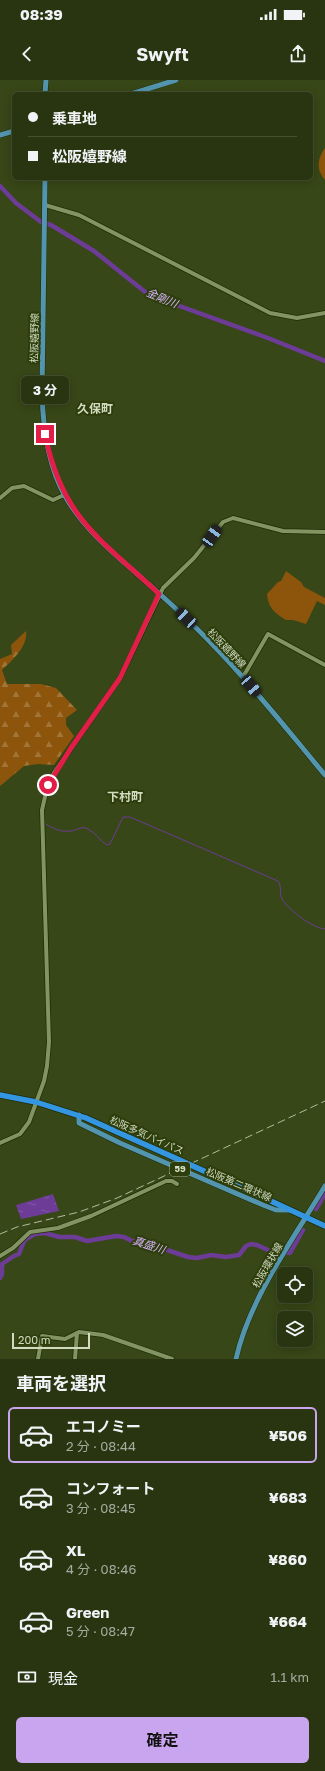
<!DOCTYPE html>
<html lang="ja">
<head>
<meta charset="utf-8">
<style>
	:root { --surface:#293511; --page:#313d1a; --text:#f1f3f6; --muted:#a5ab9f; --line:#455031; --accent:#c8a5ee }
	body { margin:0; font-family:"Golos Text","Noto Sans JP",sans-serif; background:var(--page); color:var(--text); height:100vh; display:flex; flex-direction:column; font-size:15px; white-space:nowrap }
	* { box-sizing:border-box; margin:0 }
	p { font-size:13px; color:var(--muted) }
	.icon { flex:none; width:22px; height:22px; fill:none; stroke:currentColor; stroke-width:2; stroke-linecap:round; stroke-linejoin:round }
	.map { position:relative; height:1279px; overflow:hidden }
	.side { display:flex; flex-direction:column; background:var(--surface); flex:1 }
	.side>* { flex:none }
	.top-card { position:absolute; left:12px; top:12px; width:301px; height:88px; border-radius:6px; box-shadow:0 2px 10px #0003,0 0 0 1px var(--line); display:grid; align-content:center; height:88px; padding:0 16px; background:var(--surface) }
	.buttons { position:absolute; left:277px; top:1187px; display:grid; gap:8px }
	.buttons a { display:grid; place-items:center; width:36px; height:36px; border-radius:6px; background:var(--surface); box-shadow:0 2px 10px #0003,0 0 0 1px var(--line); font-size:20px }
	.scale { position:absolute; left:12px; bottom:10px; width:78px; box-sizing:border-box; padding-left:4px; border:2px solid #d0dbc0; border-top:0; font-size:11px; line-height:14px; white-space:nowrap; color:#d0dbc0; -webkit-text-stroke:3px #2d3d0b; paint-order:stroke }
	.end { position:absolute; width:18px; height:18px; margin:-9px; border:5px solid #e11d48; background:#fff; box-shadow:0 0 0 2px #fff }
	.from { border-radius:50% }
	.bubble { position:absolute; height:28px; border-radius:6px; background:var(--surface); box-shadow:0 2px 10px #0003,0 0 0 1px var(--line); font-size:13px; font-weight:700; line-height:28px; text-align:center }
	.car { position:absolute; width:12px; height:24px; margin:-12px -6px; border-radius:5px; box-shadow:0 0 3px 1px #0007; background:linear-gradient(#222 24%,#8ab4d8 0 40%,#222 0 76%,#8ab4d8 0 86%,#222 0) }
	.top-card b { display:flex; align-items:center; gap:14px; height:38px; font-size:15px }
	.top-card b+b { border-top:1px solid var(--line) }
	.top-card i { width:10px; height:10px; background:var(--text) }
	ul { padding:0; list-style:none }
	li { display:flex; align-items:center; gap:12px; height:56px; margin:0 8px 6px; padding:0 8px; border:2px solid transparent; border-radius:6px }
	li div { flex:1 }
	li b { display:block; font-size:15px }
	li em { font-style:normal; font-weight:700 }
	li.active { border-color:var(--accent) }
	li>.icon { width:36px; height:36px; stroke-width:1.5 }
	h2 { padding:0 16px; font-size:18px; line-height:48px }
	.pay { display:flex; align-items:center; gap:10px; height:44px; padding:0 16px; font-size:15px }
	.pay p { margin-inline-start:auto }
	.button { display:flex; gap:8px; margin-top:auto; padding:8px 16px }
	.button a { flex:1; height:46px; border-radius:6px; background:var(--accent); color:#111; font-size:16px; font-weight:700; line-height:46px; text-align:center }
	.status { display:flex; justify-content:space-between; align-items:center; height:28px; padding:0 20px; background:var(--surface); direction:ltr }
	.status svg { height:11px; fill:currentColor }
	header { display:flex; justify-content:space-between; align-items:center; height:52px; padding:0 16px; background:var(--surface); font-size:18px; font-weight:700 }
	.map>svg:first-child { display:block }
</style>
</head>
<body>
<div class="status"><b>08:39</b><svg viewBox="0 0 49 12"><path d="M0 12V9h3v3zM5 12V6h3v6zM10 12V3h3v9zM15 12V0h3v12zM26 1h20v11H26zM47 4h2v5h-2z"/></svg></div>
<header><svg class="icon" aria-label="back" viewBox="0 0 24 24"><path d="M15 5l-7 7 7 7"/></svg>Swyft<svg class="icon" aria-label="share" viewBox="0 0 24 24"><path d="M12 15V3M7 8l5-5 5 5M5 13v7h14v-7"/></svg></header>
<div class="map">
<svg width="325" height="1279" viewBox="0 0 325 1279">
	<defs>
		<pattern id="forest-firs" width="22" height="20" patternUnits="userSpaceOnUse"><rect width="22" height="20" fill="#8d550b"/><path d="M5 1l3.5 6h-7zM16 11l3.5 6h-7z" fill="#a17538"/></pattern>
		<pattern id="water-ripples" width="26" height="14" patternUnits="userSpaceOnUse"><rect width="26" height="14" fill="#6c3c97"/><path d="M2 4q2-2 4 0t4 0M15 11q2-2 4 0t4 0" fill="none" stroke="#8058a4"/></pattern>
	</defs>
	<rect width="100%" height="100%" fill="#374717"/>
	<!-- green -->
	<g fill="#8d550b">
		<path d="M325 68V100C316 90 317 79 325 68Z"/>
		<path d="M286 491 301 502 304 507 325 518V525L317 521 306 544 293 540H286C275 533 268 528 267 514L278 502 281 501Z"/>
	</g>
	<!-- forest -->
	<path fill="url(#forest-firs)" d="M26 551C28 567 12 580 2 590L7 604H41L56 608 77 630 66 638V645L74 656 54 685 38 684 24 686 0 706V579L12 574 11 565Z"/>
	<!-- water -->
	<path fill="url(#water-ripples)" d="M53 1114 59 1131 21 1139 16 1125Z"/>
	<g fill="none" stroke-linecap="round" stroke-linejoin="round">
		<!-- stream -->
		<path stroke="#6c3c97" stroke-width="1" d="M46 744C53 749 61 752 70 751 77 751 81 745 88 749 96 753 100 761 107 765L110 764 123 737H130L278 801C282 806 279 813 282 819 289 830 312 848 325 849"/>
		<!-- river -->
		<g stroke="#6c3c97" stroke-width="4.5">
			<path d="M0 106 16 123 41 142 51 145 94 171 149 215 268 258 325 281"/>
			<path d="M316 1129 325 1114"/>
			<path d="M0 1198 2 1194V1184L14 1176 19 1174 24 1161 28 1158 35 1154 45 1153 59 1157H75L87 1161 116 1156 124 1157 132 1161 152 1165 188 1177 197 1178 211 1175 226 1177 239 1175 246 1166 251 1164 257 1165 270 1171 290 1173 303 1150"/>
		</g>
		<defs>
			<g id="minor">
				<path d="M45 125 79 135 270 233 297 238 325 233"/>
				<path d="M0 418 12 408 24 406 53 420 64 415"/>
				<path d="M243 597 268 554 325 585"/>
				<path d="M0 1063 20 1054 29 1042 44 1001 47 986 49 962 42 730 47 708 54 693 120 598 163 508 194 478 223 442 233 438 283 451 325 452"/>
				<path d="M0 1176 13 1168 30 1152 58 1148 91 1136 166 1101H172L177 1104"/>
				<path d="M38 1279 42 1256 65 1259 79 1252 103 1255 172 1279"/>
				<path d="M75 1279 77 1253"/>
			</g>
			<g id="major">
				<path d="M45 14 46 0"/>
				<path d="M131 14 176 0"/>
				<path d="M0 55 14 51"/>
				<path d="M45 98 42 314C43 348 48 386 65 416 85 451 115 474 144 500 168 521 192 543 214 566 254 607 289 652 325 695"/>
				<path d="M79 1035V1043L120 1063 263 1125 276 1130H290"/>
				<path d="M236 1279C249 1219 294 1158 325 1106"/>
			</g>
			<g id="highway">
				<path d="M0 1015 36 1022 86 1038"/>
				<path d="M273 1122 325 1146"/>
			</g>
		</defs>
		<!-- minor casing -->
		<use href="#minor" stroke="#202c07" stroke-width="5.5"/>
		<!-- major casing -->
		<use href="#major" stroke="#202c07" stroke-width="6"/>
		<!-- highway casing -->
		<use href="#highway" stroke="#202c07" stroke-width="7"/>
		<!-- minor -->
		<use href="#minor" stroke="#819462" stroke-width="4"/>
		<!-- major -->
		<use href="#major" stroke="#5395ae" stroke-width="5"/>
		<!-- highway -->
		<use href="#highway" stroke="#3496e1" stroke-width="5.5"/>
		<!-- rail -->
		<path stroke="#b1bd9e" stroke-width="1" stroke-dasharray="8 4" stroke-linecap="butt" d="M0 1154 17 1147 79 1132 117 1118 325 1021"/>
		<defs>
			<path id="highway-bridge" d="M86 1038 273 1122"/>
		</defs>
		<!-- highway-bridge casing -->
		<use href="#highway-bridge" stroke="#202c07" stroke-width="7" stroke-linecap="butt"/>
		<!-- highway-bridge -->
		<use href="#highway-bridge" stroke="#3496e1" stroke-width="5.5"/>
	</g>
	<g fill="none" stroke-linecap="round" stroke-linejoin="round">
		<!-- route -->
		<path stroke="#e11d48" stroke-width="5" d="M45 354C62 439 101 459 159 514L120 598 71 668 48 705"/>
	</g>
	<g text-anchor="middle" stroke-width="4" stroke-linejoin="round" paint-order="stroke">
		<!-- shield labels -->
		<rect fill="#2d3d0b" stroke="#9fac8a" stroke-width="1" x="170" y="1082" width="20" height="14" rx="3"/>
		<g font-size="9" font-weight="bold" fill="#d0dbc0">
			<text x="180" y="1092">59</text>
		</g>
		<!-- street labels -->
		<g font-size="10" fill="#d0dbc0" stroke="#2d3d0b">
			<text transform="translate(34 258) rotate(-89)" y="4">松阪嬉野線</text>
			<text transform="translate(227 568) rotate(46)" y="4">松阪嬉野線</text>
			<text transform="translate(147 1055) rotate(24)" y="4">松阪多気バイパス</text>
			<text transform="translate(239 1104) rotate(23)" y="4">松阪第二環状線</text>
			<text transform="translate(267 1185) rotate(-60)" y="4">松阪環状線</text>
		</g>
		<!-- water labels -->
		<g font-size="11" font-style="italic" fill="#d7b4fd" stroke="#2d3d0b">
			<text transform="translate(162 218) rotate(23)" y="4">金剛川</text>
			<text transform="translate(149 1165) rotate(18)" y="4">真盛川</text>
		</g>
		<!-- quarter labels -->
		<g font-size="12" font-weight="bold" fill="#d0dbc0" stroke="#2d3d0b">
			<text x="95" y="333">久保町</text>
			<text x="125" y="721">下村町</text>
		</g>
	</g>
</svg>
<div class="buttons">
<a><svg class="icon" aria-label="locate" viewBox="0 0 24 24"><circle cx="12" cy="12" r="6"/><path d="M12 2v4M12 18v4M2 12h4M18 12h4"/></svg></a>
<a><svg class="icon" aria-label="layers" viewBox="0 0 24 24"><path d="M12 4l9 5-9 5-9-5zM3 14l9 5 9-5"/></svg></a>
</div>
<div class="scale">200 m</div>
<i class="end from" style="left:48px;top:705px"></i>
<i class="end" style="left:45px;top:354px"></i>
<div class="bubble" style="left:21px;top:296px;width:48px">3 分</div>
<i class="car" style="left:212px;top:456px;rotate:35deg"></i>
<i class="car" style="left:186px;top:538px;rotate:313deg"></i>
<i class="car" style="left:251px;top:606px;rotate:140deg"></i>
<div class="top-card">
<b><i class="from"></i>乗車地</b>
<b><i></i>松阪嬉野線</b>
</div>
</div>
<section class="side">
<h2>車両を選択</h2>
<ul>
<li class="active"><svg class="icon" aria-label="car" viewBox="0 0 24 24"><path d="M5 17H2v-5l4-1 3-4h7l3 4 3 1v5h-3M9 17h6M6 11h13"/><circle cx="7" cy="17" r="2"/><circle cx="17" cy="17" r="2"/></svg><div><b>エコノミー</b><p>2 分 · 08:44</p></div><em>¥506</em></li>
<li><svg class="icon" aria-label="car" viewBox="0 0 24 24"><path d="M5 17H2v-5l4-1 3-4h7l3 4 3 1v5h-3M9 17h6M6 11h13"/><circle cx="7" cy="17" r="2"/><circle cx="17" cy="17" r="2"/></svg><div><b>コンフォート</b><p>3 分 · 08:45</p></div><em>¥683</em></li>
<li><svg class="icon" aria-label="car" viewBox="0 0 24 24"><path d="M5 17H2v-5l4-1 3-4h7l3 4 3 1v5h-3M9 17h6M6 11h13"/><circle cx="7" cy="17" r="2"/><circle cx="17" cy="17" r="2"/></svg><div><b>XL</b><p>4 分 · 08:46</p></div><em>¥860</em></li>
<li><svg class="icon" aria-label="car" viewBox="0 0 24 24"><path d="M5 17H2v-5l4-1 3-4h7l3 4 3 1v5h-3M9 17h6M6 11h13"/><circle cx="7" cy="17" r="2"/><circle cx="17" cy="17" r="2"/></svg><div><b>Green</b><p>5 分 · 08:47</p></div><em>¥664</em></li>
</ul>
<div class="pay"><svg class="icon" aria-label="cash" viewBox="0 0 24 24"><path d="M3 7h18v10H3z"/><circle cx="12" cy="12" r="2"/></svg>現金<p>1.1 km</p></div>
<div class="button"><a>確定</a></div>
</section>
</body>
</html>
